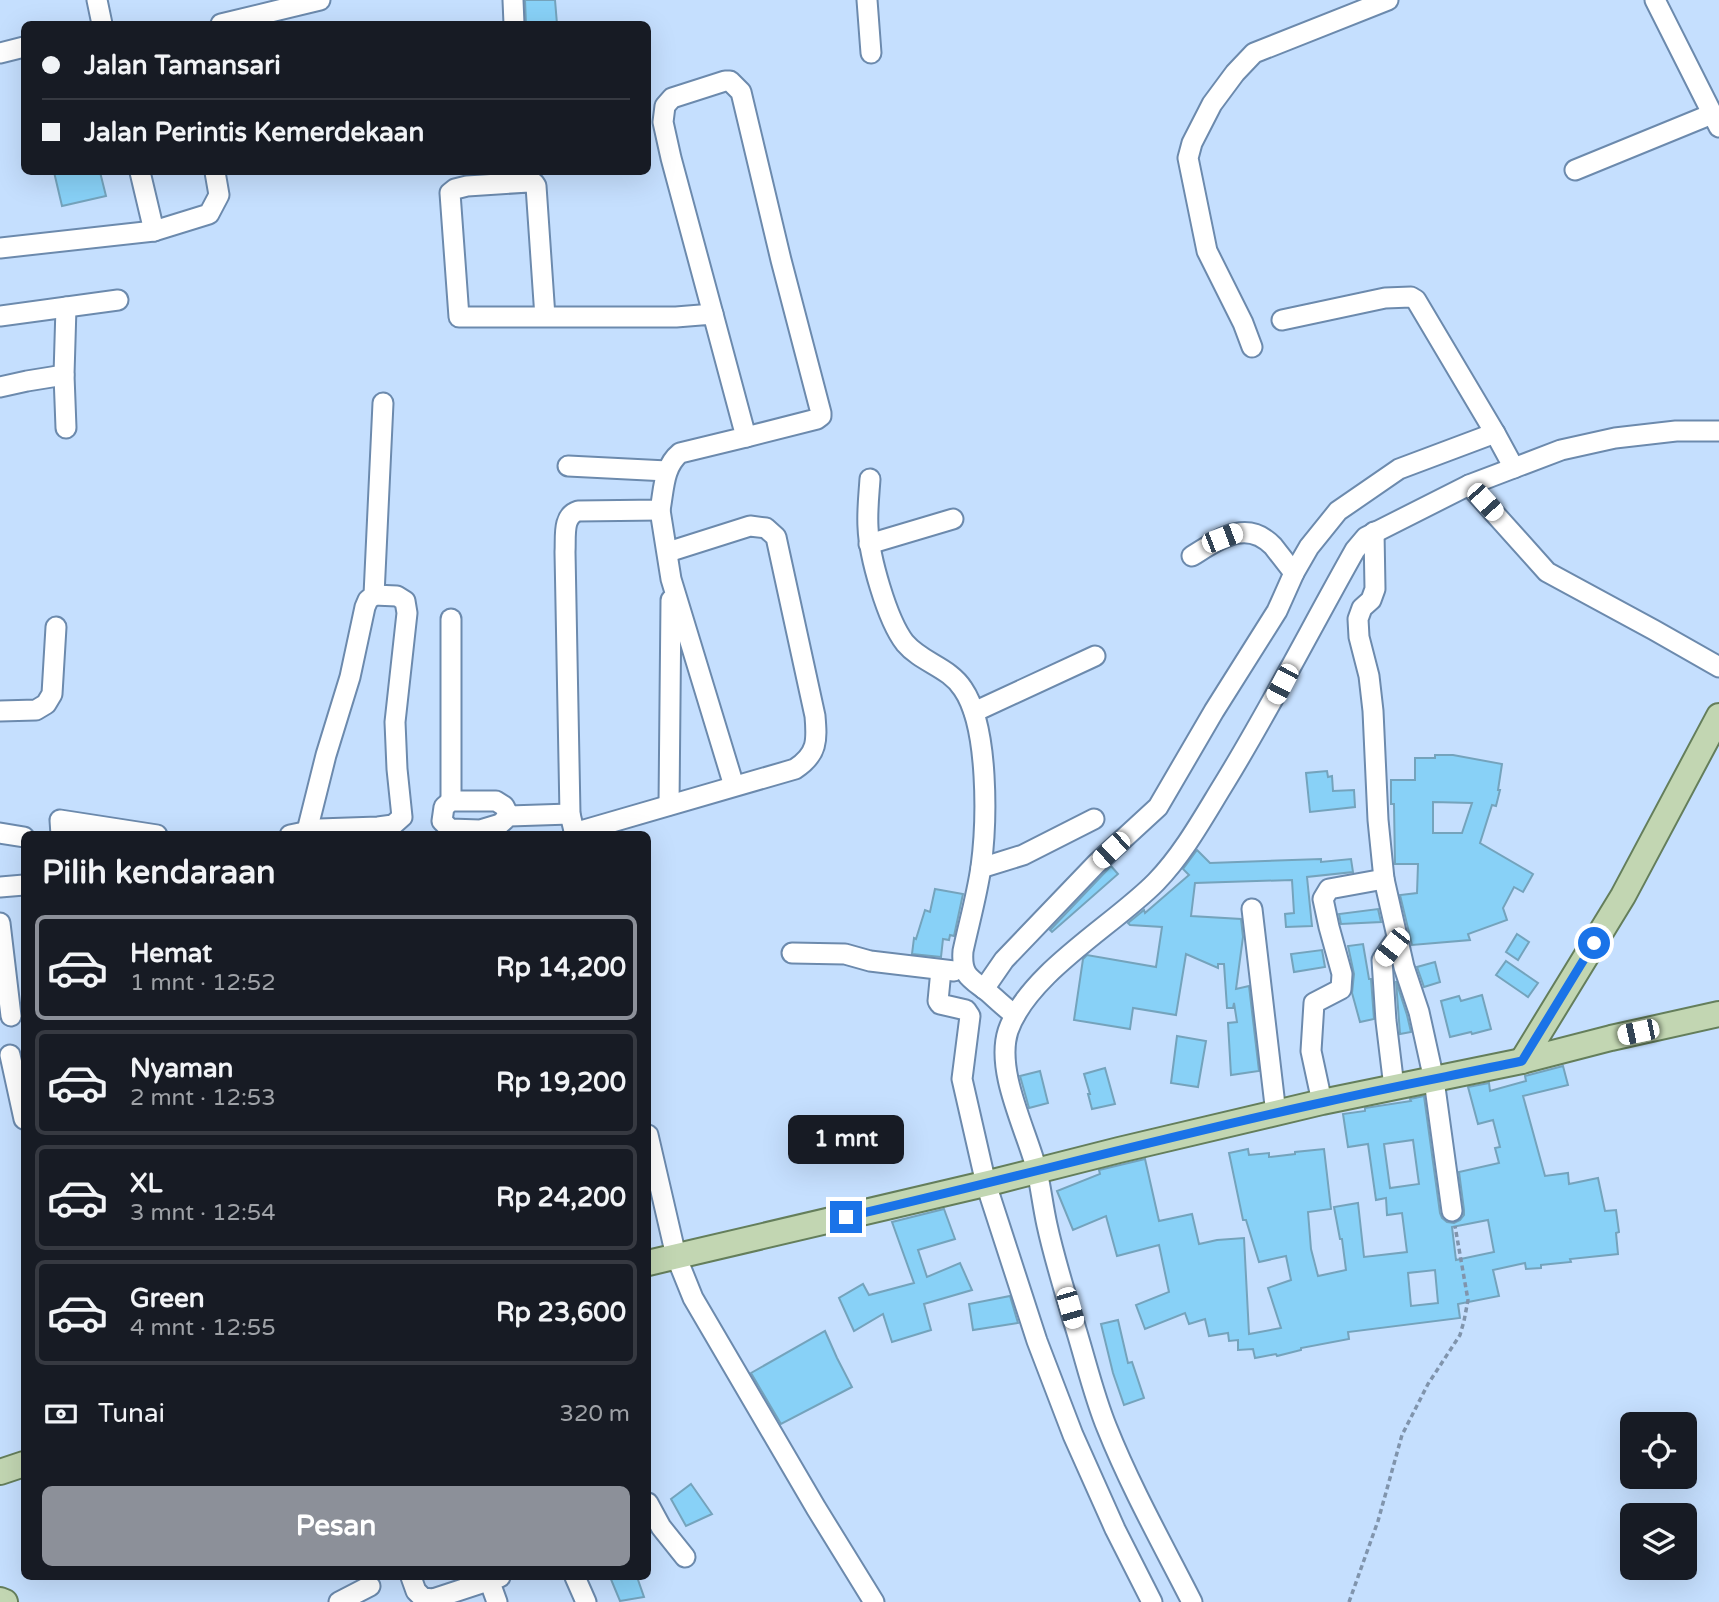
<!DOCTYPE html>
<html lang="id">
<head>
<meta charset="utf-8">
<style>
	:root { --surface:#171b24; --page:#20242c; --text:#f1f3f6; --muted:#9ea1a6; --line:#363941; --accent:#8c9099 }
	body { margin:0; font-family:"Varela Round",sans-serif; background:var(--page); color:var(--text); height:100vh; display:flex; flex-direction:column; font-size:26px; white-space:nowrap }
	* { box-sizing:border-box; margin:0 }
	p { font-size:23px; color:var(--muted) }
	.icon { flex:none; width:38px; height:38px; fill:none; stroke:currentColor; stroke-width:2; stroke-linecap:round; stroke-linejoin:round }
	.map { position:relative; flex:1; overflow:hidden }
	.panel { position:absolute; left:21px; top:831px; width:630px; height:749px; display:flex; flex-direction:column; background:var(--surface); border-radius:10px; box-shadow:0 7px 28px #0002 }
	.panel>* { flex:none }
	.top-card { position:absolute; left:21px; top:21px; width:630px; height:154px; border-radius:10px; box-shadow:0 7px 28px #0002; display:grid; align-content:center; height:154px; padding:0 21px; background:var(--surface) }
	.fabs { position:absolute; left:1620px; top:1412px; display:grid; gap:14px }
	.fabs a { display:grid; place-items:center; width:77px; height:77px; border-radius:10px; background:var(--surface); box-shadow:0 7px 28px #0002; font-size:35px }
	.end { position:absolute; width:32px; height:32px; margin:-16px; border:9px solid #1a73e8; background:#fff; box-shadow:0 0 0 4px #fff }
	.from { border-radius:50% }
	.bubble { position:absolute; height:49px; border-radius:10px; background:var(--surface); box-shadow:0 7px 28px #0002; font-size:23px; font-weight:700; line-height:49px; text-align:center }
	.car { position:absolute; width:21px; height:42px; margin:-21px -10px; border-radius:9px; box-shadow:0 0 5px 2px #0007; background:linear-gradient(#fff 24%,#345 0 40%,#fff 0 76%,#345 0 86%,#fff 0) }
	.top-card b { display:flex; align-items:center; gap:24px; height:66px; font-size:26px }
	.top-card b+b { border-top:2px solid var(--line) }
	.top-card i { width:18px; height:18px; background:var(--text) }
	ul { padding:0; list-style:none }
	li { display:flex; align-items:center; gap:21px; height:105px; margin:0 14px 10px; padding:0 7px; border:4px solid var(--line); border-radius:10px }
	li div { flex:1 }
	li b { display:block; font-size:26px }
	li em { font-style:normal; font-weight:700 }
	li.selected { border-color:var(--accent) }
	li>.icon { width:63px; height:63px; stroke-width:1.5 }
	h2 { padding:0 21px; font-size:32px; line-height:84px }
	.pay { display:flex; align-items:center; gap:18px; height:77px; padding:0 21px; font-size:26px }
	.pay p { margin-inline-start:auto }
	.cta { display:flex; gap:14px; margin-top:auto; padding:14px 21px }
	.cta a { flex:1; height:80px; border-radius:10px; background:var(--accent); color:#fff; font-size:28px; font-weight:700; line-height:80px; text-align:center }
	.map>svg:first-child { display:block }
</style>
</head>
<body>
<div class="map">
<svg width="1719" height="1602" viewBox="0 0 1719 1602">
	<rect width="100%" height="100%" fill="#c5dffe"/>
	<!-- building -->
	<g fill="#88d1f7" stroke="#74a3bc" stroke-width="2" fill-rule="evenodd">
		<path d="M525 0H555L557 24H526Z"/>
		<path d="M54 172H100L106 196 62 206Z"/>
		<path d="M1435 755H1453L1502 764 1498 790H1500L1496 806 1492 805 1480 843 1533 874 1523 892 1514 887 1503 908 1507 920 1468 934 1470 940 1412 945 1400 895 1417 893 1418 864H1395L1394 804H1391V780H1415V758H1435ZM1433 802 1472 803 1462 833H1433Z"/>
		<path d="M1327 771 1328 777 1332 776 1333 791 1354 790 1355 807 1310 812 1306 773Z"/>
		<path d="M1197 850 1210 863 1321 859V862L1351 859 1353 872 1307 877 1312 926 1286 927 1285 914 1294 913 1292 880 1195 883 1191 916 1241 919 1243 937 1236 989 1249 986 1259 1071 1231 1075 1228 1023 1237 1022 1234 1003 1233 1008H1227L1224 964H1218V968L1186 954 1176 1015 1133 1008 1130 1029 1074 1020 1083 959 1087 955 1156 967 1162 927 1130 925 1128 923 1144 910 1145 913 1189 875 1183 869Z"/>
		<path d="M1111 866 1118 874 1052 932 1050 930Z"/>
		<path d="M935 889 963 894 954 936 950 935 949 940 943 939 941 957 912 954 914 938 916 939 925 910 930 912Z"/>
		<path d="M1378 909 1381 922 1341 924 1339 914Z"/>
		<path d="M1517 934 1529 942 1518 960 1506 952Z"/>
		<path d="M1363 944 1369 979H1371L1374 1019 1360 1022 1352 993 1354 974 1348 946Z"/>
		<path d="M1322 950 1325 967 1294 972 1291 954Z"/>
		<path d="M1506 961 1538 983 1528 997 1496 975Z"/>
		<path d="M1435 962 1440 982 1424 987 1417 967Z"/>
		<path d="M1396 981 1407 1015 1411 1032 1400 1034Z"/>
		<path d="M1482 995 1491 1029 1472 1034 1471 1032 1450 1037 1441 1001 1459 996 1461 1001Z"/>
		<path d="M1177 1036 1206 1041 1198 1087 1171 1083Z"/>
		<path d="M1563 1066 1568 1085 1523 1096 1545 1176 1568 1173 1569 1184 1598 1178 1605 1211 1616 1210 1619 1232 1616 1233 1618 1254 1570 1259 1571 1262 1541 1265V1268L1526 1269 1525 1263 1493 1270 1499 1296 1458 1304 1460 1318 1348 1332 1349 1339 1301 1348V1350L1277 1356 1276 1354 1255 1358 1253 1349 1238 1350V1340L1229 1341 1228 1333 1209 1336 1205 1319 1189 1324 1185 1313 1145 1329 1136 1305 1169 1292 1159 1245 1117 1256 1106 1216 1073 1230 1057 1191 1100 1174 1099 1170 1145 1159 1159 1221 1192 1214 1199 1244 1217 1240 1244 1238 1249 1334 1281 1328 1268 1288 1291 1280 1286 1256 1259 1262 1246 1220H1243L1229 1153 1248 1149 1249 1155 1269 1153V1157L1295 1154V1152L1324 1149 1331 1209 1308 1212 1311 1249 1318 1276 1346 1270 1342 1239H1340L1334 1207 1358 1203 1364 1257 1407 1252 1402 1213 1387 1215 1386 1198 1376 1200 1368 1144 1348 1147 1343 1114 1365 1111V1108L1411 1101 1410 1099 1424 1096 1440 1213 1442 1218 1447 1222 1454 1223 1460 1220 1464 1215V1210L1459 1172 1499 1163 1495 1148 1500 1147 1493 1120 1478 1124 1468 1087 1489 1083 1490 1091 1526 1081 1525 1076ZM1413 1140 1419 1184 1390 1188 1384 1144ZM1488 1220 1494 1252 1456 1260 1452 1227ZM1435 1270 1438 1303 1411 1306 1408 1273Z"/>
		<path d="M1105 1068 1115 1104 1092 1109 1088 1094H1090L1084 1074Z"/>
		<path d="M1040 1071 1048 1103 1029 1108 1020 1076Z"/>
		<path d="M944 1209 955 1239 918 1250 927 1277 960 1263 972 1290 924 1304 931 1330 892 1342 883 1314 854 1331 839 1298 863 1284 869 1295 914 1283 892 1222Z"/>
		<path d="M1010 1296 1018 1323 973 1330 969 1304Z"/>
		<path d="M1118 1320 1128 1363 1132 1362 1144 1398 1124 1405 1113 1373 1101 1324Z"/>
		<path d="M825 1331 837 1358 852 1387 781 1424 751 1373Z"/>
		<path d="M691 1484 712 1514 686 1526 671 1499Z"/>
		<path d="M610 1577H637L644 1597 620 1601Z"/>
	</g>
	<g fill="none" stroke-linecap="round" stroke-linejoin="round">
		<defs>
			<g id="minor">
				<path d="M97 0 102 24"/>
				<path d="M513 0 514 24"/>
				<path d="M867 0 871 53"/>
				<path d="M1655 0 1719 127"/>
				<path d="M221 24 320 0"/>
				<path d="M0 53 24 47"/>
				<path d="M1575 170 1712 114"/>
				<path d="M140 172 154 231"/>
				<path d="M0 248 154 231 209 214 219 195 215 172"/>
				<path d="M713 314 671 158 663 122 665 106 672 98 725 81H730L741 92 781 260 821 413V416L817 419 746 437"/>
				<path d="M0 316 118 300"/>
				<path d="M545 317 536 186 534 183 529 182 467 186 455 189 450 193 459 317H676L713 314 746 437 680 453C663 467 664 490 660 510L578 511C562 516 566 537 565 552L570 814 575 835"/>
				<path d="M1282 320 1385 298 1411 297 1416 300 1495 433 1514 468"/>
				<path d="M1252 347 1243 323 1207 251 1188 158 1192 143 1212 104 1235 73 1254 53 1388 0"/>
				<path d="M0 387 27 381 64 375"/>
				<path d="M66 428 64 375 66 307"/>
				<path d="M568 466 667 471"/>
				<path d="M870 479C869 494 867 511 868 527 869 556 887 620 905 643 922 663 949 667 963 689 989 727 987 822 981 867 977 895 969 923 963 951 961 976 970 978 988 992 997 1000 1005 1008 1015 1015"/>
				<path d="M1469 485 1547 572 1654 630 1719 667"/>
				<path d="M660 510 671 579 734 786"/>
				<path d="M1374 532 1375 589 1371 600 1362 608 1358 619 1359 637 1369 676 1373 711 1378 820 1384 879 1404 967 1419 1012 1434 1080 1452 1211"/>
				<path d="M869 544 953 519"/>
				<path d="M1192 556C1218 540 1246 518 1273 546 1280 555 1287 564 1294 573"/>
				<path d="M0 711 36 710 46 704 52 694 56 627"/>
				<path d="M974 712 1095 656"/>
				<path d="M451 801V619"/>
				<path d="M669 805 671 600"/>
				<path d="M509 816 504 806 496 801H451L444 807 442 821 450 829 480 830 500 824 509 816 570 814"/>
				<path d="M0 833 24 837"/>
				<path d="M574 833 795 769C818 754 817 740 815 716L776 537 766 528 750 526 668 552"/>
				<path d="M61 835 60 820 157 835"/>
				<path d="M290 835 319 829 378 827 393 825 402 817 397 769 395 722 407 613 405 601 397 596 374 595"/>
				<path d="M306 835 326 755 350 677 365 607 368 600 374 595 383 403"/>
				<path d="M981 868 1023 855 1094 819"/>
				<path d="M0 887 24 885"/>
				<path d="M1252 909 1276 1114"/>
				<path d="M0 923 11 1016"/>
				<path d="M792 953 845 954 870 961 954 971"/>
				<path d="M941 970 938 1001 940 1004 966 1010 970 1016 962 1079 986 1184 1037 1341 1073 1435 1115 1529 1152 1602"/>
				<path d="M984 989 1004 960 1096 864 1158 807 1214 711 1277 611 1294 573 1309 547 1338 511 1399 469 1495 433"/>
				<path d="M10 1055 24 1119"/>
				<path d="M1394 1087 1386 1021 1382 960 1397 938"/>
				<path d="M1322 1102 1311 1051 1314 1003 1341 989 1342 974 1329 927 1323 899 1329 889 1384 879"/>
				<path d="M648 1135 676 1256 693 1298 816 1508 874 1602"/>
				<path d="M648 1503 661 1527 685 1557"/>
				<path d="M411 1577 416 1591 423 1598 433 1599 500 1577"/>
				<path d="M488 1577 497 1602"/>
				<path d="M575 1577 586 1602"/>
				<path d="M339 1602 370 1586"/>
				<path d="M1192 1602C1163 1545 1131 1488 1107 1428 1095 1399 1087 1366 1078 1336 1067 1299 1055 1262 1047 1225 1043 1207 1041 1189 1037 1171 1027 1131 995 1072 1008 1031 1028 973 1114 925 1156 882 1184 853 1204 816 1225 782 1271 707 1311 628 1355 550L1366 537 1469 485 1561 450 1615 438 1676 431H1719"/>
			</g>
			<g id="major">
				<path d="M1522 1061 1623 896 1719 716"/>
				<path d="M648 1263 993 1182 1119 1150 1322 1102 1522 1061 1611 1038 1719 1014"/>
				<path d="M0 1472 24 1464"/>
				<path d="M0 1600 5 1602"/>
			</g>
		</defs>
		<!-- minor casing -->
		<use href="#minor" stroke="#6c8aad" stroke-width="23"/>
		<!-- major casing -->
		<use href="#major" stroke="#647e5b" stroke-width="28"/>
		<!-- path -->
		<path stroke="#8094ac" stroke-width="3.5" stroke-dasharray="5 3.5" stroke-linecap="butt" d="M1349 1602 1378 1521 1402 1435 1428 1384 1460 1335 1464 1321 1468 1300 1455 1226"/>
		<!-- minor -->
		<use href="#minor" stroke="#fff" stroke-width="19"/>
		<!-- major -->
		<use href="#major" stroke="#c2d6b2" stroke-width="24"/>
	</g>
	<g fill="none" stroke-linecap="round" stroke-linejoin="round">
		<!-- route -->
		<path stroke="#1a73e8" stroke-width="9" d="M846 1217C1006 1180 1164 1137 1325 1102 1390 1087 1456 1075 1522 1061L1594 943"/>
	</g>
</svg>
<div class="fabs">
<a><svg class="icon" aria-label="locate" viewBox="0 0 24 24"><circle cx="12" cy="12" r="6"/><path d="M12 2v4M12 18v4M2 12h4M18 12h4"/></svg></a>
<a><svg class="icon" aria-label="layers" viewBox="0 0 24 24"><path d="M12 4l9 5-9 5-9-5zM3 14l9 5 9-5"/></svg></a>
</div>
<i class="end from" style="left:1594px;top:943px"></i>
<i class="end" style="left:846px;top:1217px"></i>
<div class="bubble" style="left:788px;top:1115px;width:116px">1 mnt</div>
<i class="car" style="left:1485px;top:502px;rotate:138deg"></i>
<i class="car" style="left:1222px;top:538px;rotate:69deg"></i>
<i class="car" style="left:1282px;top:684px;rotate:208deg"></i>
<i class="car" style="left:1111px;top:850px;rotate:227deg"></i>
<i class="car" style="left:1392px;top:947px;rotate:218deg"></i>
<i class="car" style="left:1638px;top:1032px;rotate:258deg"></i>
<i class="car" style="left:1070px;top:1308px;rotate:164deg"></i>
<div class="top-card">
<b><i class="from"></i>Jalan Tamansari</b>
<b><i></i>Jalan Perintis Kemerdekaan</b>
</div>
<section class="panel">
<h2>Pilih kendaraan</h2>
<ul>
<li class="selected"><svg class="icon" aria-label="car" viewBox="0 0 24 24"><path d="M5 17H2v-5l4-1 3-4h7l3 4 3 1v5h-3M9 17h6M6 11h13"/><circle cx="7" cy="17" r="2"/><circle cx="17" cy="17" r="2"/></svg><div><b>Hemat</b><p>1 mnt · 12:52</p></div><em>Rp 14,200</em></li>
<li><svg class="icon" aria-label="car" viewBox="0 0 24 24"><path d="M5 17H2v-5l4-1 3-4h7l3 4 3 1v5h-3M9 17h6M6 11h13"/><circle cx="7" cy="17" r="2"/><circle cx="17" cy="17" r="2"/></svg><div><b>Nyaman</b><p>2 mnt · 12:53</p></div><em>Rp 19,200</em></li>
<li><svg class="icon" aria-label="car" viewBox="0 0 24 24"><path d="M5 17H2v-5l4-1 3-4h7l3 4 3 1v5h-3M9 17h6M6 11h13"/><circle cx="7" cy="17" r="2"/><circle cx="17" cy="17" r="2"/></svg><div><b>XL</b><p>3 mnt · 12:54</p></div><em>Rp 24,200</em></li>
<li><svg class="icon" aria-label="car" viewBox="0 0 24 24"><path d="M5 17H2v-5l4-1 3-4h7l3 4 3 1v5h-3M9 17h6M6 11h13"/><circle cx="7" cy="17" r="2"/><circle cx="17" cy="17" r="2"/></svg><div><b>Green</b><p>4 mnt · 12:55</p></div><em>Rp 23,600</em></li>
</ul>
<div class="pay"><svg class="icon" aria-label="cash" viewBox="0 0 24 24"><path d="M3 7h18v10H3z"/><circle cx="12" cy="12" r="2"/></svg>Tunai<p>320 m</p></div>
<div class="cta"><a>Pesan</a></div>
</section>
</div>
</body>
</html>
